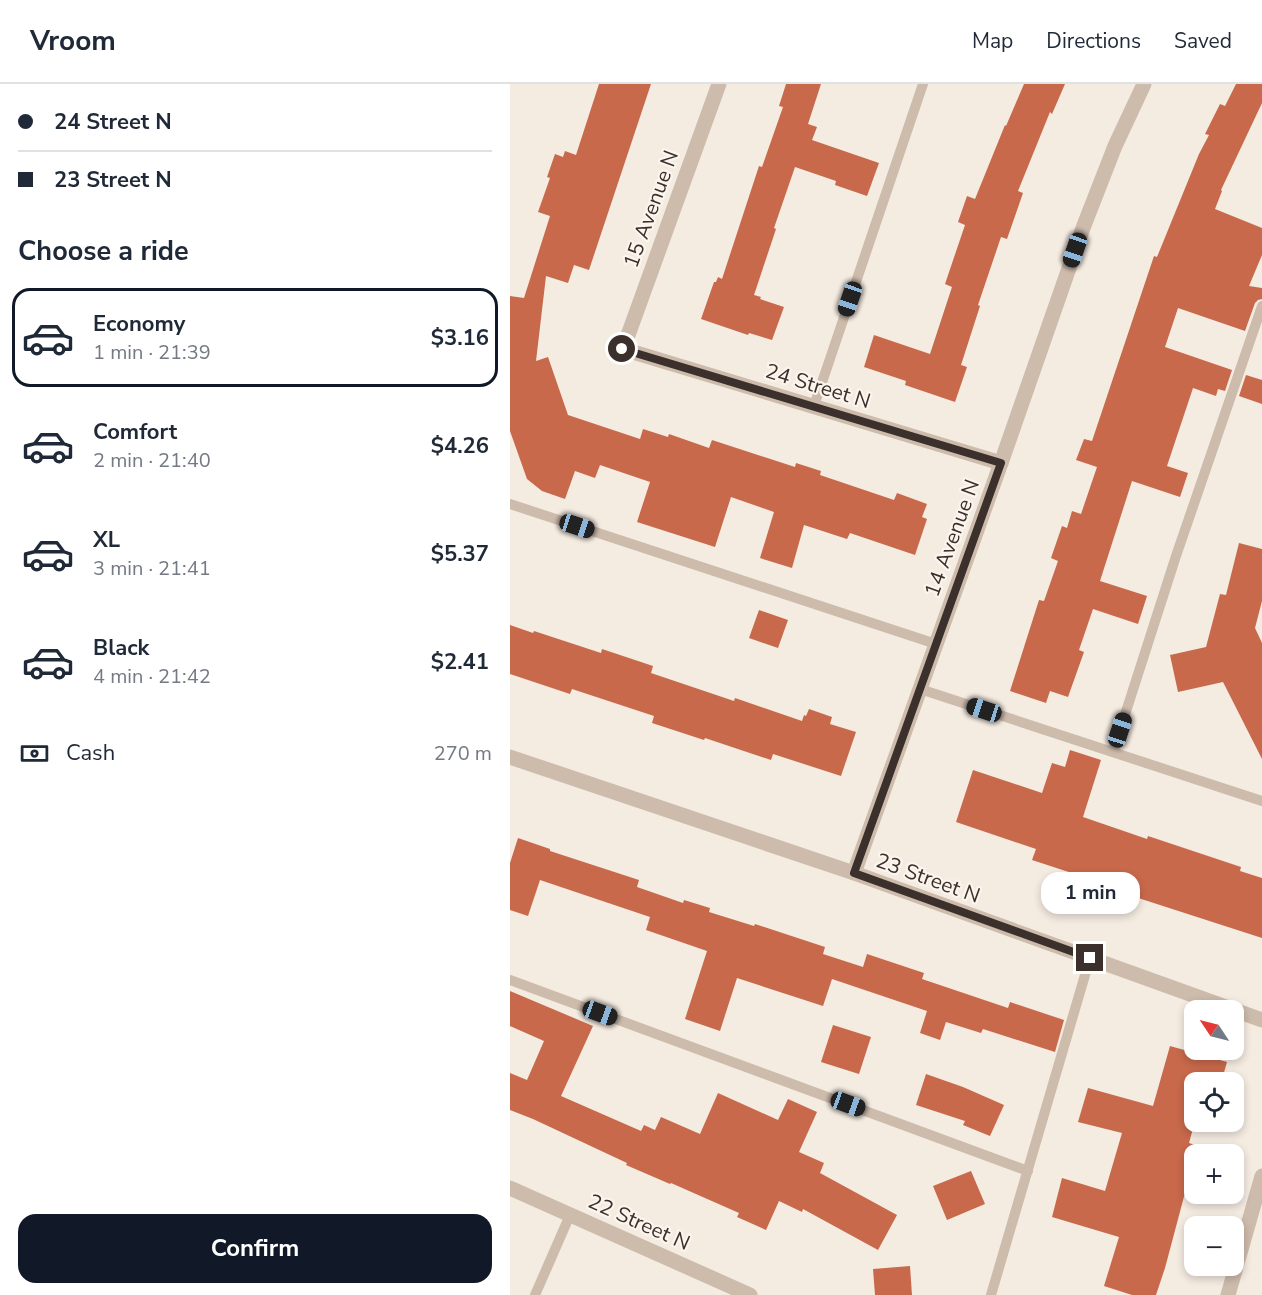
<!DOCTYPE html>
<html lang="en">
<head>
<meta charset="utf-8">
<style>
	:root { --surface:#fff; --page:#f6f6f7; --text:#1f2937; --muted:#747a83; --line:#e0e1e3; --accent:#111827 }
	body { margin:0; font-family:"Nunito Sans",sans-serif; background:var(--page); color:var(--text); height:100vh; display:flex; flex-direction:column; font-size:22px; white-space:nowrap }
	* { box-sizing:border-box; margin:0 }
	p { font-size:20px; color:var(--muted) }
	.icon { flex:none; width:33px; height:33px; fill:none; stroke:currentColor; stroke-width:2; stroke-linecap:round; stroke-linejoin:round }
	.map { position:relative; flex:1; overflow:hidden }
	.sheet { display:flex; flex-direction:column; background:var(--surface); width:510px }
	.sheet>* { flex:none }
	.guide { display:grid; align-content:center; height:132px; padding:0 18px; background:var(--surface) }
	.needle { width:39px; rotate:305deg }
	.tools { position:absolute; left:674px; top:916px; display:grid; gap:12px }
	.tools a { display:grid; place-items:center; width:60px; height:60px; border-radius:12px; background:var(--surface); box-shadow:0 3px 9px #0003; font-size:30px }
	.end { position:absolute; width:27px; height:27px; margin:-14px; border:8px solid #3b302b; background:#fff; box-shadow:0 0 0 3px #fff }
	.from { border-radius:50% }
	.bubble { position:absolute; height:42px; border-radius:18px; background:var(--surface); box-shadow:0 3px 9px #0003; font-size:20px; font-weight:700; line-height:42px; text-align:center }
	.car { position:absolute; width:18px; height:36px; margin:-18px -9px; border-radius:8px; box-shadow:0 0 4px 2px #0007; background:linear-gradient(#222 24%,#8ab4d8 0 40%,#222 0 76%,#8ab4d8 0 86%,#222 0) }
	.guide b { display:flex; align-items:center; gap:21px; height:57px; font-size:22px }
	.guide b+b { border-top:2px solid var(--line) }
	.guide i { width:15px; height:15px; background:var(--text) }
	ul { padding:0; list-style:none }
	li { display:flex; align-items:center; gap:18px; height:99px; margin:0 12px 9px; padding:0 6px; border:3px solid transparent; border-radius:18px }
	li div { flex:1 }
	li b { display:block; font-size:22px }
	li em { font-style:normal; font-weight:700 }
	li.on { border-color:var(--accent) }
	li>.icon { width:54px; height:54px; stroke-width:1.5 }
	h2 { padding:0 18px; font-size:27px; line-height:72px }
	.pay { display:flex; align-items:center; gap:15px; height:66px; padding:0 18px; font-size:22px }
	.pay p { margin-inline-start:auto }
	.button { display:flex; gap:12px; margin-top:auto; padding:12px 18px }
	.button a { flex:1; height:69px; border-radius:18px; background:var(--accent); color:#fff; font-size:24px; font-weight:700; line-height:69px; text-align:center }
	header { display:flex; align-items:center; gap:36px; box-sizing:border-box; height:84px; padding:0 30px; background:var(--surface); border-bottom:2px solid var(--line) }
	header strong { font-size:28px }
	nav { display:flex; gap:33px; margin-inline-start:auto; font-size:21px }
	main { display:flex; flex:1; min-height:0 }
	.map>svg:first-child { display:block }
</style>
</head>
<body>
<header>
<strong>Vroom</strong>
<nav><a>Map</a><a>Directions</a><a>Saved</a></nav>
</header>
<main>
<section class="sheet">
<div class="guide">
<b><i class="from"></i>24 Street N</b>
<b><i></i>23 Street N</b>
</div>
<h2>Choose a ride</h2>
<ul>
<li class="on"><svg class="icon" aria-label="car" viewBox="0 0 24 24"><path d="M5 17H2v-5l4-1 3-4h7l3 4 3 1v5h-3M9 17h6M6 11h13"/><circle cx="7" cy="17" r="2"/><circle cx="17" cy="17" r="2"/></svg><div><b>Economy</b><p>1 min · 21:39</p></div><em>$3.16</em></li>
<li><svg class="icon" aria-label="car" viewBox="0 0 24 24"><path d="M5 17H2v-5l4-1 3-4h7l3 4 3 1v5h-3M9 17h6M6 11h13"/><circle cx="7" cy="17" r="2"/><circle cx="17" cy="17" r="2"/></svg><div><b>Comfort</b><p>2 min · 21:40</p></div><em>$4.26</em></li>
<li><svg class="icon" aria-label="car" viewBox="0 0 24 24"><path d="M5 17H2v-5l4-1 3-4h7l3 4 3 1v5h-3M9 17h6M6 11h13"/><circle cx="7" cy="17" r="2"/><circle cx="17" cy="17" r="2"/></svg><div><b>XL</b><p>3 min · 21:41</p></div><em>$5.37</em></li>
<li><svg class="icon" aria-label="car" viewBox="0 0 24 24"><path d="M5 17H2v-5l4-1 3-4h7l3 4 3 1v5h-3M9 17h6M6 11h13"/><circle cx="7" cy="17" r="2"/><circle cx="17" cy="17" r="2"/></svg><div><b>Black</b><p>4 min · 21:42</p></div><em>$2.41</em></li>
</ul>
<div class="pay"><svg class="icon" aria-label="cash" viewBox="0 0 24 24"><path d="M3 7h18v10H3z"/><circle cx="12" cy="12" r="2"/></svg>Cash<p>270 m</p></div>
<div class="button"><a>Confirm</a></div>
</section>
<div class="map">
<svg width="752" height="1211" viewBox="0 0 752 1211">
	<rect width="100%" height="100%" fill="#f4ebe1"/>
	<!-- building -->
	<g fill="#c8694b">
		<path d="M89 0H141L79 186 64 181 58 199 36 192 26 277 38 273 58 331 130 355 133 345 158 353 159 350 199 364 202 356 285 383 286 379 311 387 310 391 384 416 387 409 417 420 412 433 417 435 405 471 340 449 337 455 294 441 282 484 250 474 264 428 221 413 205 463 127 438 140 398 90 381 85 394 65 387 55 415 32 407 17 395 0 347V212L14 214 40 132 28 128 40 94 37 93 45 70 53 73 55 67 66 71Z"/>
		<path d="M276 0H311L298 40 307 43 302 56 369 79 357 112 325 101 326 97 285 83 264 144 266 145 244 211 251 213 250 215 274 223 262 256 239 249 238 251 191 235 204 198H206L208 193 212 195 249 82 252 83 273 23 269 22Z"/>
		<path d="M514 0H555L542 30 540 28 508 107 513 109 497 155 491 153 468 221 470 222 451 281 457 283 445 318 395 301 396 297 354 283 364 251 420 270 442 203 435 200 455 141 448 138 457 112 465 115 495 41 496 42Z"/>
		<path d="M726 0H752V19L711 106 712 107 705 125 752 144V171L739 202 752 204V215L748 216 745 219 735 247 668 224 655 263 722 286 715 307 708 305 706 312 683 304 657 382 678 389 670 413 622 397 590 497 637 512 628 540 583 525 569 566 574 568 558 613 540 607 536 619 500 607 529 516 534 517 548 477 541 474 552 442 557 444 562 427 571 430 587 383 566 376 574 355 582 357 644 172 647 173 689 70 699 51 695 50 710 20 715 22Z"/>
		<path d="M736 291 752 296V320L729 312Z"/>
		<path d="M729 459 752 465V517L745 544 752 559V675L713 598 668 608 660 571 696 563 710 510 716 511Z"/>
		<path d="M249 526 278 536 268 564 239 554Z"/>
		<path d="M0 541 23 549 24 547 91 569 92 565 143 582 141 589 224 617 225 614 292 637 294 631 296 632 299 625 322 633 320 640 346 648 331 692 263 670 261 676 195 654 194 656 142 639 144 632 62 605 60 610 0 590Z"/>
		<path d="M560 666 591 676 573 733 637 755 638 752 731 783 730 787 752 794V854L619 811 620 808 522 776 526 765 446 738 463 686 532 709 542 679 555 683Z"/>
		<path d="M8 754 40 765V767L129 796 127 803 173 819 174 816 200 824 199 828 244 842 245 840 315 863 313 870 353 883 357 870 414 889 412 895 498 924 500 918 554 936 545 968 473 945 471 949 436 938 430 956 410 949 417 927 322 895 313 922 227 894 210 947 175 935 197 867 136 846 140 833 30 796 18 832 0 826V779Z"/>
		<path d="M0 907 83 942 51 1012 131 1047 134 1041 145 1046 151 1033 190 1050 208 1009 268 1036 278 1015 307 1028 289 1068 314 1079 310 1089 387 1131 368 1166 293 1125 292 1128 269 1117 256 1146 227 1133 229 1129 161 1099 160 1100 116 1081 117 1079 23 1035 0 1026V989L17 996 34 957 0 942Z"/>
		<path d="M323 941 361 953 349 990 311 978Z"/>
		<path d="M660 962 717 978 711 999H684V1041L679 1059 688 1062 685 1071H684V1075L655 1184 646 1211H622L594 1202 609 1153 542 1133 552 1094 595 1107 612 1049 568 1038 578 1004 643 1022Z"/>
		<path d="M416 990 453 1003 494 1021 480 1052 453 1041 455 1037 406 1021Z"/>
		<path d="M461 1087 475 1120 437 1136 423 1102Z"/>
		<path d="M400 1182 402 1211H365L363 1185Z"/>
	</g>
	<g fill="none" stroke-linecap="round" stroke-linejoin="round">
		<!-- service -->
		<g stroke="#cdbbac" stroke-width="10">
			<path d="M304 322 413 0"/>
			<path d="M0 420 426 560"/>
			<path d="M410 605 752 717"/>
			<path d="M603 668 666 472 752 222"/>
			<path d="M0 896 518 1087"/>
			<path d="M25 1211 60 1131"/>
			<path d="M481 1211 580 874"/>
		</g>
		<!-- minor -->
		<g stroke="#cdbbac" stroke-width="15">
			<path d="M209 0 113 265 491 379"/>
			<path d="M344 789 491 379 573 144 605 62 634 0"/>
			<path d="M0 1104 240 1211"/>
			<path d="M718 1211 752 1092"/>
		</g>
		<!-- tertiary -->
		<path stroke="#cdbbac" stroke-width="15" d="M0 673 344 789 752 936"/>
	</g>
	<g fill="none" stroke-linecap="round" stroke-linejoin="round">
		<!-- route -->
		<path stroke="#3b302b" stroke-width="8" d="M112 265 491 379 344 789 580 874"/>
	</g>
	<g text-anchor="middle" stroke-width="4.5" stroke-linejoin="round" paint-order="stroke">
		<!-- street labels -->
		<g font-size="21" fill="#3b302b" stroke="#fbf5ee">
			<text transform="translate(141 125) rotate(-70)" y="7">15 Avenue N</text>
			<text transform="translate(308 302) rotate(17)" y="7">24 Street N</text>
			<text transform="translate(442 454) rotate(-70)" y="7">14 Avenue N</text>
			<text transform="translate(418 794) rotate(20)" y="7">23 Street N</text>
			<text transform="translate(129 1138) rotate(24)" y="7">22 Street N</text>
		</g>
	</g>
</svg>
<div class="tools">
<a><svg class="needle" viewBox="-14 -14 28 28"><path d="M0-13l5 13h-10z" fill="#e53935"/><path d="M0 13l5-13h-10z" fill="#747a83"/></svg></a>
<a><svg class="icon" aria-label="locate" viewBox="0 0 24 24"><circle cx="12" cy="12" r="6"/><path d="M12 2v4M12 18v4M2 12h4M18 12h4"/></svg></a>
<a>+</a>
<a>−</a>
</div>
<i class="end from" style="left:112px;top:265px"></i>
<i class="end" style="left:580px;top:874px"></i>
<div class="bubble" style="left:531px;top:788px;width:99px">1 min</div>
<i class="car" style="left:565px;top:166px;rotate:199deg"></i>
<i class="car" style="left:340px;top:215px;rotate:199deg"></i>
<i class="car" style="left:67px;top:442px;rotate:108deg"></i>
<i class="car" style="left:474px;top:626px;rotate:288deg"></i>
<i class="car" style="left:610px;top:646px;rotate:18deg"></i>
<i class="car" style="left:90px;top:929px;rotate:110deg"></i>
<i class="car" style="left:338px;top:1020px;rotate:110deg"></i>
</div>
</main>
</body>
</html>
